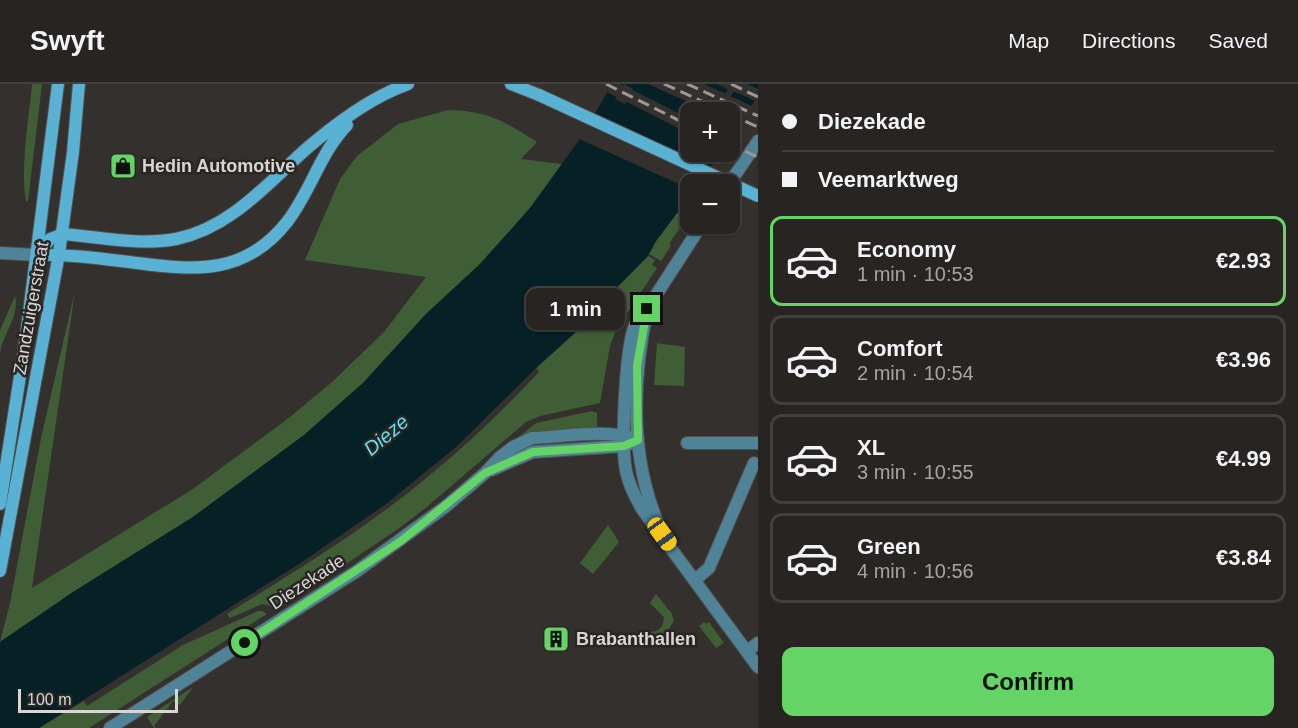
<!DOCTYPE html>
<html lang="en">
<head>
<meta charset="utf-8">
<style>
	:root { --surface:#272422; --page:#2f2c2a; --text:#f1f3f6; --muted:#a4a4a5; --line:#434140; --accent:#65d467 }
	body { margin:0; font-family:Arial,sans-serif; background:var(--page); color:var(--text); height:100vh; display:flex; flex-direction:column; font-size:22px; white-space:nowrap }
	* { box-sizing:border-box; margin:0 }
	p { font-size:20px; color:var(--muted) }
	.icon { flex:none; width:33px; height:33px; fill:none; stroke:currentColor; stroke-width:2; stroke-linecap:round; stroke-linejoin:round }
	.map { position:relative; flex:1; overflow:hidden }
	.details { display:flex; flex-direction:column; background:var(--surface); width:540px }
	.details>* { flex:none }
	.guide { display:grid; align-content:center; height:132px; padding:0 24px; background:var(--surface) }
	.fabs { position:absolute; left:680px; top:18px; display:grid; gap:12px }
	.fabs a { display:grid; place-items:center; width:60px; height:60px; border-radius:12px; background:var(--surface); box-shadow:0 2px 4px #0004,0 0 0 2px var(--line); font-size:30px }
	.scale { position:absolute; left:18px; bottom:15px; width:160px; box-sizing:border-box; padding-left:6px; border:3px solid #d8d6d4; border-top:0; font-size:16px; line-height:21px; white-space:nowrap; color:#d8d6d4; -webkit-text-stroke:4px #2a2623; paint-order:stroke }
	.end { position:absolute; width:27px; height:27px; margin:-14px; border:8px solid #65d467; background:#111; box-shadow:0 0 0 3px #111 }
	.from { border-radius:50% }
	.bubble { position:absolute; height:42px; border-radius:12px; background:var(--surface); box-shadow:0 2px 4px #0004,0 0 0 2px var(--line); font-size:20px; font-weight:600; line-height:42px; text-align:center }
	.car { position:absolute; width:18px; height:36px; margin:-18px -9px; border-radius:8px; box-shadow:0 0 4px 2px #0007; background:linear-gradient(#f5c518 24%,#345 0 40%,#f5c518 0 76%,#345 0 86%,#f5c518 0) }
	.guide b { display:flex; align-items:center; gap:21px; height:57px; font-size:22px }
	.guide b+b { border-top:2px solid var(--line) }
	.guide i { width:15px; height:15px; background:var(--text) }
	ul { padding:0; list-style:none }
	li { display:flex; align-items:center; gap:18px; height:90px; margin:0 12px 9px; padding:0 12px; border:3px solid var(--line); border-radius:12px }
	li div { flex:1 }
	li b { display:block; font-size:22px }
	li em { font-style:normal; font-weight:600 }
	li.selected { border-color:var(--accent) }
	li>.icon { width:54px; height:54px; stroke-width:1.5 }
	.primary-button { display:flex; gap:12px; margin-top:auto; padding:12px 24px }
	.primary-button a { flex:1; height:69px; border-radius:12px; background:var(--accent); color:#111; font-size:24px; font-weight:600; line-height:69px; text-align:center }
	header { display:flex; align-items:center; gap:36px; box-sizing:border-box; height:84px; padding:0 30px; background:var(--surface); border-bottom:2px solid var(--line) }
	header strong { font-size:28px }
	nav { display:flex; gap:33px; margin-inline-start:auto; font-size:21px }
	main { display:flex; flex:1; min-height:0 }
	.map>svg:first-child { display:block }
</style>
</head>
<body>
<header>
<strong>Swyft</strong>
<nav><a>Map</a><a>Directions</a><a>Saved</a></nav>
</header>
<main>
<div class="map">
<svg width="758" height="644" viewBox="0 0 758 644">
	<rect width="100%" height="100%" fill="#34302d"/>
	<!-- green -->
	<g fill="#3f5e36">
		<path d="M32 0H42L28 117H26C20 84 29 35 32 0Z"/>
		<path d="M448 26C488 27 504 37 537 58L521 75 562 80 530 124 480 180 426 230 363 299 304 351 193 433 73 508 0 558 10 519 41 354 75 207 32 504 193 405 290 333 332 298 384 248 426 193 305 176 340 95 357 72 398 40Z"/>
		<path d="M690 112V129L669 160 671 162 661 177 649 170 656 157Z"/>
		<path d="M648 172 655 176 652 181 657 184 616 246 610 262 600 319 540 332 526 338 428 422 401 443 276 527 268 521 262 520 230 534 227 530C297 486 367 444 430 391 469 359 505 324 539 288L536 284 581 244 579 241Z"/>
		<path d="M15 212C20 231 3 250 0 269V246Z"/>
		<path d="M657 259 685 263 684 302 654 301Z"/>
		<path d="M592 327 597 329V347L516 355 536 339Z"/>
		<path d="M608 441 619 458 593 490 580 479Z"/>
		<path d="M656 510 672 530 674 537 662 555C654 557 649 552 643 548L645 546C656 550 663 546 664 533L650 519Z"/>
		<path d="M258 527H263L267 530 89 644H39L84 617 87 622 183 561Z"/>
		<path d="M704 538 706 540 709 538 724 559 716 564 699 542Z"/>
		<path d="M193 603 180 621 173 617 154 642 156 644H154L147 633Z"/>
	</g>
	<!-- water -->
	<g fill="#062125">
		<path d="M612 0H624L615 15 625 20 633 5 624 0H729L726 5 728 6 711 28H690V68H721L698 100H690V112L656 157 648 172 580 241 581 243 536 284 456 363 386 420 302 478 39 644H0V558L73 508 193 433 304 351 363 299 426 230 480 180 530 124 582 52Z"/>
		<path d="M740 0H758V12L729 54V28H722L729 14Z"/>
	</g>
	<!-- pier -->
	<g fill="#34302d">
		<path d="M609 0H620L690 35V50L605 7Z"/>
		<path d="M648 0H704L754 23 741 43 729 37V28H719L726 14 723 15 715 28H710Z"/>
		<path d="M717 0H732L731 6 736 0H747L758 5V18Z"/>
		<path d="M593 28 713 84 701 100H690V105L577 54Z"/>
	</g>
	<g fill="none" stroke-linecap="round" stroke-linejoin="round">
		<defs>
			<g id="minor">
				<path d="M0 169 37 171"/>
				<path d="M687 359H758"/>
				<path d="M695 496 709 484 754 379"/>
				<path d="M747 567 758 559"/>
			</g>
			<g id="tertiary">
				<path d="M729 100 758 57"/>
				<path d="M702 140 647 225C644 229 639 234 636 239 625 260 621 362 626 387 629 401 635 413 642 425L758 583"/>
				<path d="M647 227C632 298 630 370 657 437"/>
				<path d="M491 386 533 368 624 362 631 359"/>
				<path d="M110 644 357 487 445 423 485 389 500 373 513 363 532 354C564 353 608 344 638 356"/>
			</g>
			<g id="secondary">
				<path d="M511 0 539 11"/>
				<path d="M37 171 50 155 63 150C100 153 139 162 176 155 230 144 266 101 305 66 335 40 371 13 408 0"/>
				<path d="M37 171C71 170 104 175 137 179 198 187 246 190 287 138 311 107 320 69 347 41"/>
				<path d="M0 420 25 260 58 0"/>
				<path d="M0 487 59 170 73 68 79 0"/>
			</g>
		</defs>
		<!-- minor casing -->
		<use href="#minor" stroke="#524e4b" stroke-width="14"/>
		<!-- tertiary casing -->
		<use href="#tertiary" stroke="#524e4b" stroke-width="14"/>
		<!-- secondary casing -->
		<use href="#secondary" stroke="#524e4b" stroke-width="14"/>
		<!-- minor -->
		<use href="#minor" stroke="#4f8498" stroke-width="12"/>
		<!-- tertiary -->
		<use href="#tertiary" stroke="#4f8498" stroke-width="12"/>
		<!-- secondary -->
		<use href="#secondary" stroke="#59b2d3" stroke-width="12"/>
		<!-- rail -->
		<g stroke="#9b9896" stroke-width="3" stroke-dasharray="12 6" stroke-linecap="butt">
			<path d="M606 0 690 42"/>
			<path d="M664 0 726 28"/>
			<path d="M687 0 758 32"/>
			<path d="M731 0 758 13"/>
			<path d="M729 30 758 43"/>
			<path d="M729 60 758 73"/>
		</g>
		<defs>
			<path id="secondary-bridge" d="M539 11 758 112"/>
		</defs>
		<!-- secondary-bridge casing -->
		<use href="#secondary-bridge" stroke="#524e4b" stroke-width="14" stroke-linecap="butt"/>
		<!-- secondary-bridge -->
		<use href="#secondary-bridge" stroke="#59b2d3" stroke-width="12"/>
	</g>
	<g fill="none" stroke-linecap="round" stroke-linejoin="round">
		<!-- route -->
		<path stroke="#65d467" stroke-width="8" d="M245 559 401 457 485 389 533 368 624 362 638 356 637 282 647 225"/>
	</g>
	<!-- icons -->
	<defs>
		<symbol id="shop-square" viewBox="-11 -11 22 22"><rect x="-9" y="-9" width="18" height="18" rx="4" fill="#65d467" stroke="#2a2623"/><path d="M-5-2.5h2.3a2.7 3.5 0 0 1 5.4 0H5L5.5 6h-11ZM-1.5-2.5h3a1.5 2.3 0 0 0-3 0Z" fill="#111"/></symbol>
		<symbol id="building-square" viewBox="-11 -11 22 22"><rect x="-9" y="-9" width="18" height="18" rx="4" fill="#65d467" stroke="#2a2623"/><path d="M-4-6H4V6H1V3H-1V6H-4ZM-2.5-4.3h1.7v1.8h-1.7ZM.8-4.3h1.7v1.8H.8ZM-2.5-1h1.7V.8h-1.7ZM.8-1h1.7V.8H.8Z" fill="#111"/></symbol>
	</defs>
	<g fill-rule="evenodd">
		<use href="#shop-square" x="108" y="67" width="30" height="30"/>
		<use href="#building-square" x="541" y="540" width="30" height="30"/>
	</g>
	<g text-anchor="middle" stroke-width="5" stroke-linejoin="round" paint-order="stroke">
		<!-- poi labels -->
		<g font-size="18" font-weight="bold" fill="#d8d6d4" stroke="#2a2623" text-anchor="start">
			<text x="142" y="88">Hedin Automotive</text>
			<text x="576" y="561">Brabanthallen</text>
		</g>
		<!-- street labels -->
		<g font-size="18" fill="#d8d6d4" stroke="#2a2623">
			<text transform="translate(31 224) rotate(-80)" y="6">Zandzuigerstraat</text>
			<text transform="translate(307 498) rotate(-33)" y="6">Diezekade</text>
		</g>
		<!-- water labels -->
		<g font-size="20" font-style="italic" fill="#61dff3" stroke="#2a2623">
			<text transform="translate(386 351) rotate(-40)" y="7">Dieze</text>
		</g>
	</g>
</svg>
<div class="fabs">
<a>+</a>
<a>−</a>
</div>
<div class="scale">100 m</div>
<i class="end from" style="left:245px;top:559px"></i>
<i class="end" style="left:647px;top:225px"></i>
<div class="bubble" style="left:526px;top:204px;width:99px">1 min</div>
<i class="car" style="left:662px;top:450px;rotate:144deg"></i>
</div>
<section class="details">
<div class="guide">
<b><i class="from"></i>Diezekade</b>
<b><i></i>Veemarktweg</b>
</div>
<ul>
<li class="selected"><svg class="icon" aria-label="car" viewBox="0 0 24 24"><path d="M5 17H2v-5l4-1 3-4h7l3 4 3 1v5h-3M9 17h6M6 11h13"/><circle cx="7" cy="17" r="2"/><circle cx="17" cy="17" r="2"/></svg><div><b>Economy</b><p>1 min · 10:53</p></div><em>€2.93</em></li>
<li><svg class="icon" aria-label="car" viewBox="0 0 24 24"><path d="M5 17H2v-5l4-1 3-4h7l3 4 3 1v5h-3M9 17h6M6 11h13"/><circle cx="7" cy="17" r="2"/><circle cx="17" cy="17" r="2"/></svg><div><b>Comfort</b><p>2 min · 10:54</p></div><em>€3.96</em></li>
<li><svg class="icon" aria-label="car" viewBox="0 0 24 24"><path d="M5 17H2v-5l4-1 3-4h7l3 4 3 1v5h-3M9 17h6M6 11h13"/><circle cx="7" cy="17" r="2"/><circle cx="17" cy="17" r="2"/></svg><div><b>XL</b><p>3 min · 10:55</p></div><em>€4.99</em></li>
<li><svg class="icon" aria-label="car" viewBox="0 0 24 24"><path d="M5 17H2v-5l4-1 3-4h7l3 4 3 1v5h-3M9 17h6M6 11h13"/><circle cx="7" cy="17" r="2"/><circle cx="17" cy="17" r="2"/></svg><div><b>Green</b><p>4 min · 10:56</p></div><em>€3.84</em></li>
</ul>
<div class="primary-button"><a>Confirm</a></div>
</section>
</main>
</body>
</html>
